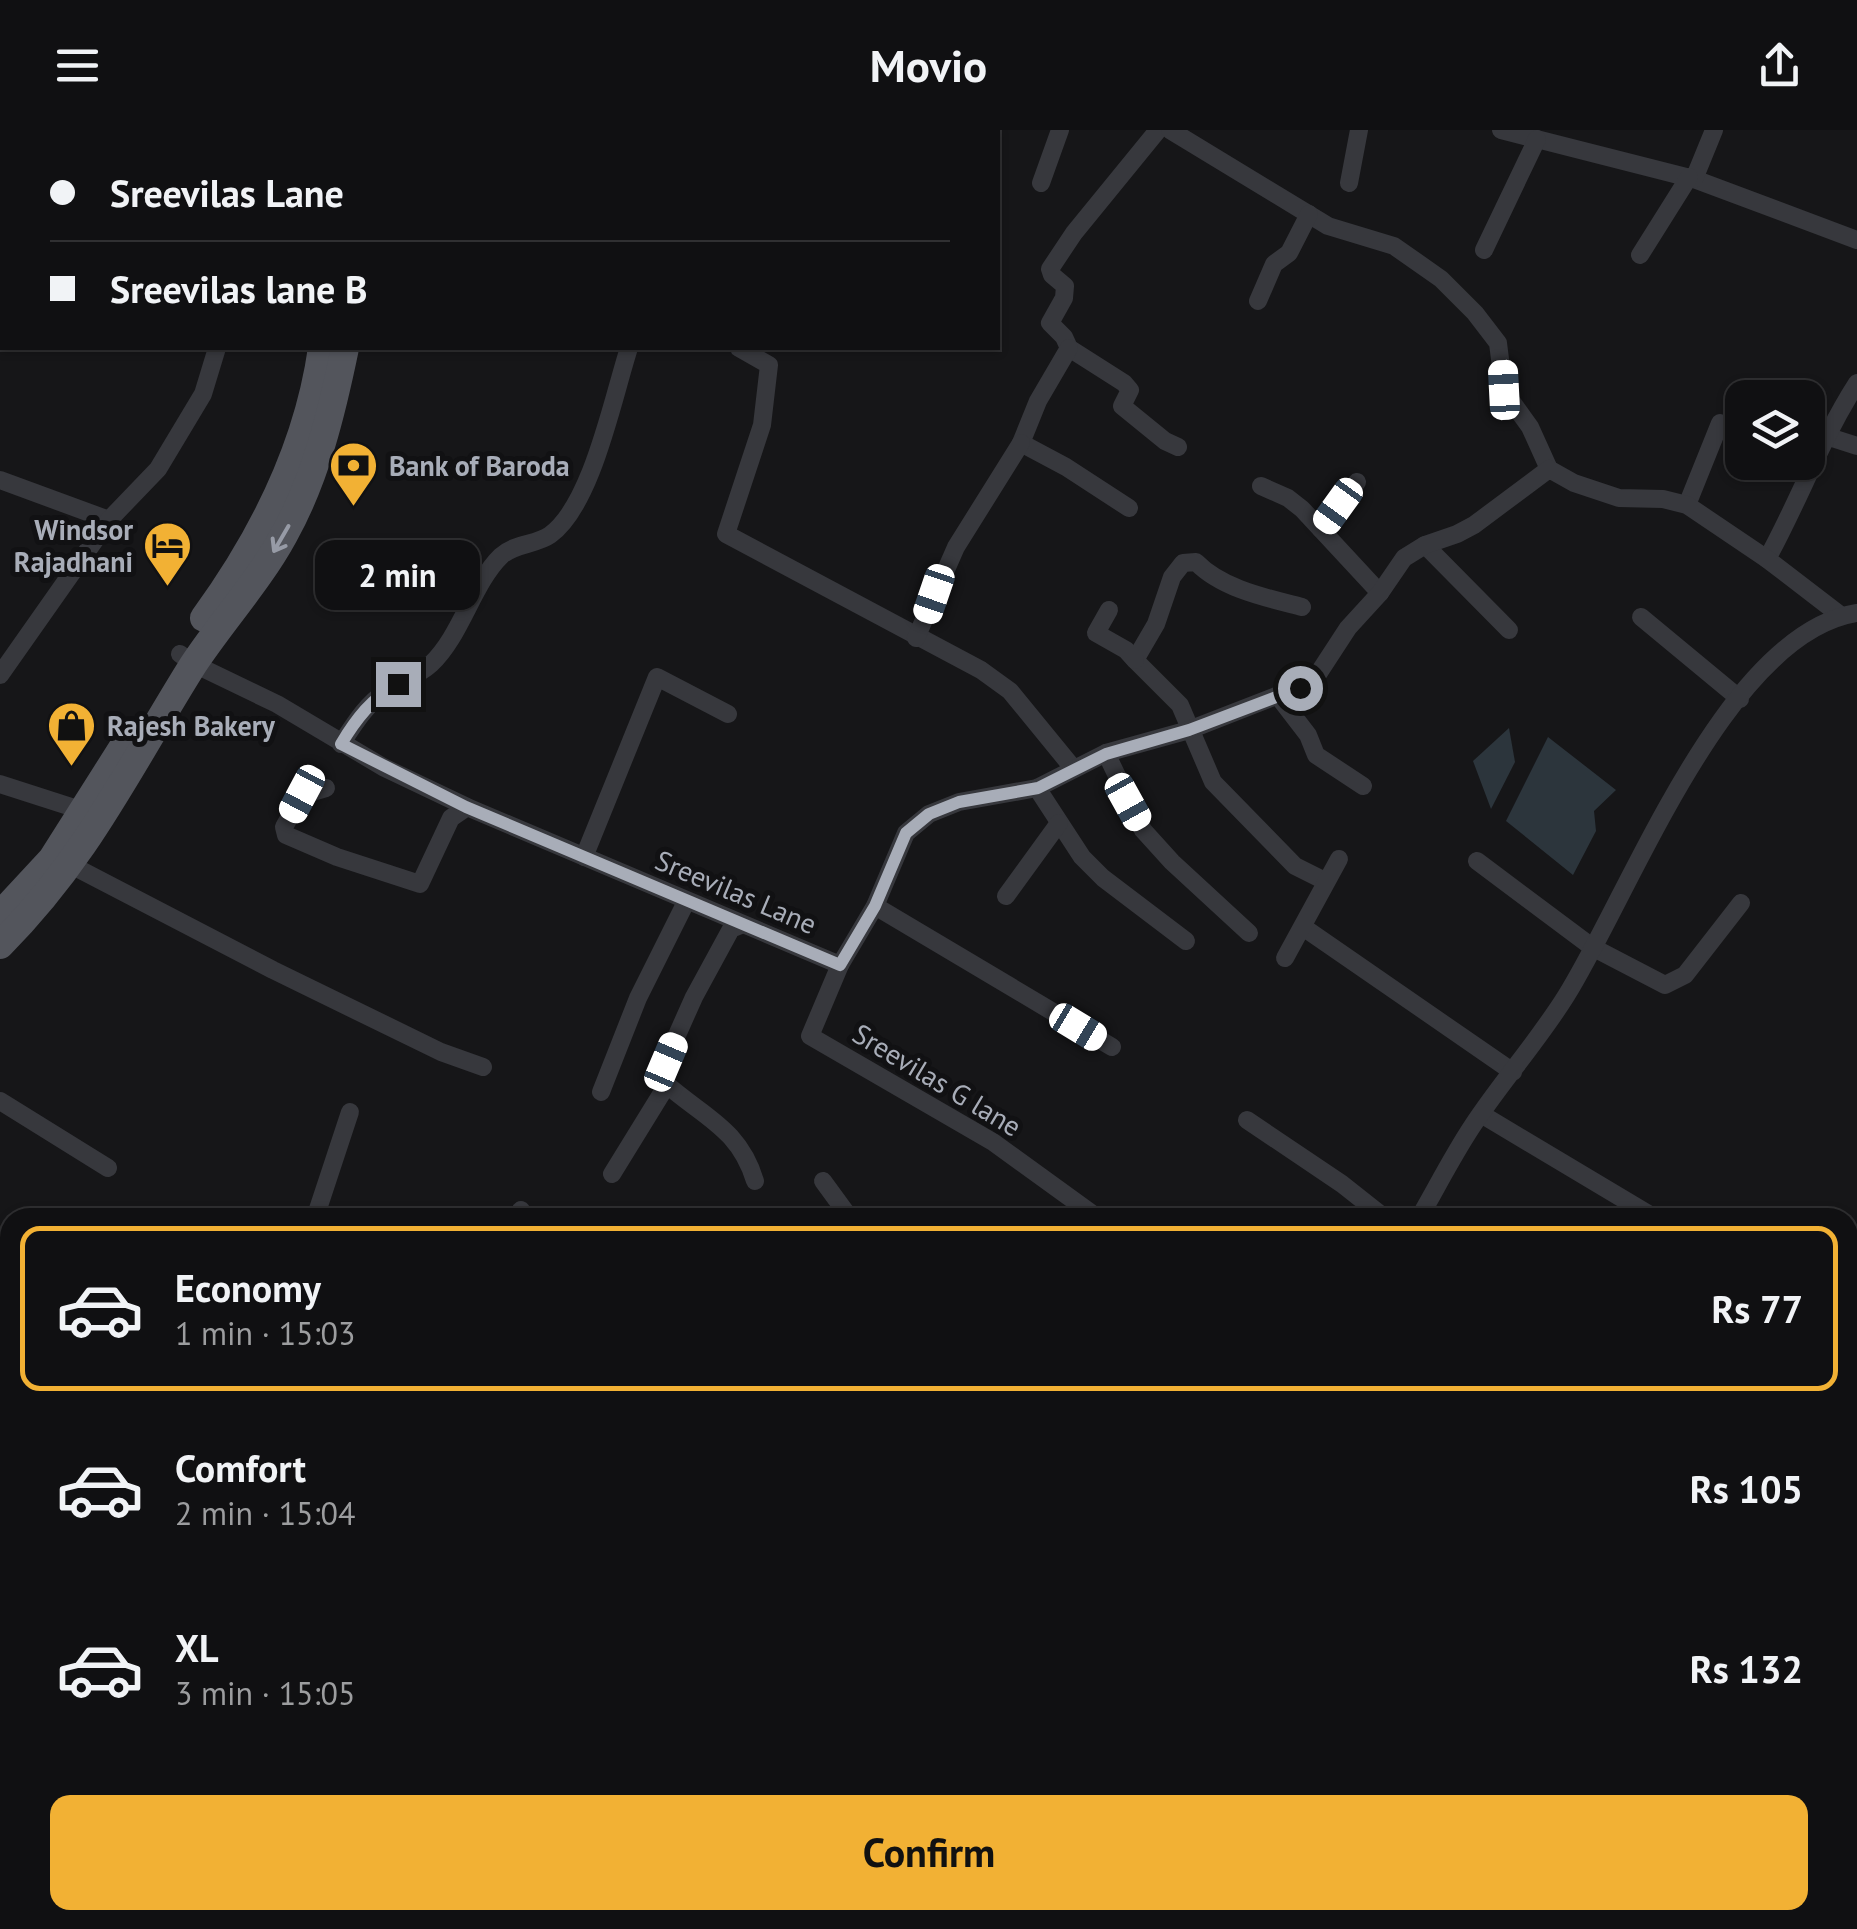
<!DOCTYPE html>
<html lang="en">
<head>
<meta charset="utf-8">
<style>
	:root { --surface:#101012; --page:#1e1e20; --text:#f1f3f6; --muted:#9c9d9f; --line:#303032; --accent:#f2b134 }
	body { margin:0; font-family:"PT Sans",sans-serif; background:var(--page); color:var(--text); height:100vh; display:flex; flex-direction:column; font-size:38px; white-space:nowrap }
	* { box-sizing:border-box; margin:0 }
	p { font-size:32px; color:var(--muted) }
	.icon { flex:none; width:55px; height:55px; fill:none; stroke:currentColor; stroke-width:2; stroke-linecap:round; stroke-linejoin:round }
	.map { position:relative; flex:1; overflow:hidden }
	.panel { position:absolute; left:0px; top:1078px; width:1858px; height:722px; display:flex; flex-direction:column; background:var(--surface); border-radius:30px 30px 0 0; box-shadow:0 2px 8px #0004,0 0 0 2px var(--line) }
	.panel>* { flex:none }
	.top-card { position:absolute; left:0px; top:0px; width:1000px; height:220px; box-shadow:0 2px 8px #0004,0 0 0 2px var(--line); display:grid; align-content:center; height:220px; padding:0 50px; background:var(--surface) }
	.controls { position:absolute; left:1725px; top:250px; display:grid; gap:20px }
	.controls a { display:grid; place-items:center; width:100px; height:100px; border-radius:20px; background:var(--surface); box-shadow:0 2px 8px #0004,0 0 0 2px var(--line); font-size:50px }
	.end { position:absolute; width:45px; height:45px; margin:-22px; border:12px solid #a8adb8; background:#111; box-shadow:0 0 0 5px #111 }
	.from { border-radius:50% }
	.bubble { position:absolute; height:70px; border-radius:20px; background:var(--surface); box-shadow:0 2px 8px #0004,0 0 0 2px var(--line); font-size:32px; font-weight:700; line-height:70px; text-align:center }
	.car { position:absolute; width:30px; height:60px; margin:-30px -15px; border-radius:12px; box-shadow:0 0 8px 2px #0007; background:linear-gradient(#fff 24%,#345 0 40%,#fff 0 76%,#345 0 86%,#fff 0) }
	.top-card b { display:flex; align-items:center; gap:35px; height:95px; font-size:38px }
	.top-card b+b { border-top:2px solid var(--line) }
	.top-card i { width:25px; height:25px; background:var(--text) }
	ul { padding:18px 0 0; list-style:none }
	li { display:flex; align-items:center; gap:30px; height:165px; margin:0 20px 15px; padding:0 30px; border:5px solid transparent; border-radius:20px }
	li div { flex:1 }
	li b { display:block; font-size:38px }
	li em { font-style:normal; font-weight:700 }
	li.selected { border-color:var(--accent) }
	li>.icon { width:90px; height:90px; stroke-width:1.5 }
	.primary-button { display:flex; gap:20px; margin-top:auto; padding:20px 50px }
	.primary-button a { flex:1; height:115px; border-radius:20px; background:var(--accent); color:#111; font-size:40px; font-weight:700; line-height:115px; text-align:center }
	header { display:flex; justify-content:space-between; align-items:center; height:130px; padding:0 50px; background:var(--surface); font-size:45px; font-weight:700 }
	.map>svg:first-child { display:block }
</style>
</head>
<body>
<header><svg class="icon" aria-label="menu" viewBox="0 0 24 24"><path d="M4 6h16M4 12h16M4 18h16"/></svg>Movio<svg class="icon" aria-label="share" viewBox="0 0 24 24"><path d="M12 15V3M7 8l5-5 5 5M5 13v7h14v-7"/></svg></header>
<div class="map">
<svg width="1857" height="1799" viewBox="0 0 1857 1799">
	<rect width="100%" height="100%" fill="#161618"/>
	<!-- built -->
	<path fill="#222225" d="M1857 1363V1445L1848 1447V1371Z"/>
	<!-- water -->
	<g fill="#2c353c">
		<path d="M1509 598 1515 632 1491 679 1473 631Z"/>
		<path d="M1548 607 1616 660 1594 681 1596 701 1573 745 1506 691Z"/>
	</g>
	<g fill="none" stroke-linecap="round" stroke-linejoin="round">
		<!-- minor -->
		<g stroke="#37383d" stroke-width="18">
			<path d="M1158 0 1074 103 1050 139 1052 145 1065 156 1064 168 1050 193 1064 207 1069 218 1124 253 1130 260 1122 276 1165 311 1178 317"/>
			<path d="M1170 0 1328 96 1394 116 1441 149 1475 183 1498 213 1504 261 1530 297 1549 339"/>
			<path d="M1501 0 1694 49 1857 110"/>
			<path d="M243 2 244 0"/>
			<path d="M705 2 706 0"/>
			<path d="M894 2 896 0"/>
			<path d="M1694 49 1714 0"/>
			<path d="M1041 53 1060 0"/>
			<path d="M1349 53 1359 0"/>
			<path d="M1484 120 1537 9"/>
			<path d="M1640 125 1689 47"/>
			<path d="M0 149 2 150"/>
			<path d="M1258 171 1274 134 1289 123 1309 84"/>
			<path d="M739 218 769 235 762 295 726 404 981 540 1010 561 1073 638"/>
			<path d="M1069 218 1038 271 1021 313 1066 337 1129 378"/>
			<path d="M1826 306 1857 316"/>
			<path d="M0 350 109 390"/>
			<path d="M1261 356 1288 368 1302 379 1380 463"/>
			<path d="M1687 375 1720 293"/>
			<path d="M1321 399 1357 352"/>
			<path d="M1425 415 1509 500"/>
			<path d="M1767 429C1799 371 1821 309 1857 253"/>
			<path d="M1302 477C1267 468 1222 459 1196 432L1183 433 1172 447 1156 494 1135 530 1180 575 1213 652 1295 736 1321 749"/>
			<path d="M1109 480 1096 503 1126 520 1135 530"/>
			<path d="M1641 487 1740 569"/>
			<path d="M916 508 956 417 1021 313"/>
			<path d="M180 524 194 534 277 574 383 637 467 677 840 835 875 776 906 703 929 684 959 672 1037 658 1106 623 1189 600 1299 557 1318 544 1348 498 1380 463 1404 428 1425 415 1457 404 1474 395 1549 339 1574 353 1619 368 1663 369 1687 375 1767 429 1840 485"/>
			<path d="M0 545 109 390 158 339 203 264 217 218"/>
			<path d="M1278 566 1308 605 1316 625 1363 656"/>
			<path d="M341 614C353 596 366 574 385 562 399 552 418 546 431 534 461 506 473 453 501 426 515 413 536 415 550 405 592 375 613 267 629 218"/>
			<path d="M1106 623 1143 700 1172 732 1249 803"/>
			<path d="M0 654 90 683"/>
			<path d="M326 658 302 665 284 697 286 705 337 727 420 754 451 688 467 677"/>
			<path d="M1037 658 1082 727 1103 748 1186 811"/>
			<path d="M584 727 657 547 728 584"/>
			<path d="M1477 731 1592 817 1665 855 1685 845 1741 773"/>
			<path d="M71 735 273 840 441 922 483 937"/>
			<path d="M1006 766 1059 693"/>
			<path d="M875 776 1112 917"/>
			<path d="M1303 797 1513 942"/>
			<path d="M1285 828 1339 729"/>
			<path d="M840 835 810 906 993 1012 1098 1088"/>
			<path d="M665 953C703 987 739 998 755 1051"/>
			<path d="M601 962 638 868 686 772"/>
			<path d="M0 971 108 1038"/>
			<path d="M1481 984 1655 1088"/>
			<path d="M1247 990 1342 1054 1385 1088"/>
			<path d="M612 1044 665 958V932L694 867 731 799 741 795"/>
			<path d="M823 1051 850 1088"/>
			<path d="M315 1088 350 982"/>
			<path d="M519 1088 521 1080"/>
			<path d="M1419 1088C1437 1057 1453 1025 1473 995 1502 951 1538 911 1566 866 1630 764 1726 503 1857 483"/>
			<path d="M0 1205H1"/>
			<path d="M1848 1364 1857 1355"/>
			<path d="M1848 1457 1857 1462"/>
			<path d="M1848 1585 1857 1571"/>
			<path d="M1848 1662 1857 1646"/>
			<path d="M0 1732 10 1736"/>
			<path d="M208 1790 212 1799"/>
			<path d="M1292 1790 1304 1799"/>
			<path d="M64 1799 66 1790"/>
			<path d="M1072 1799 1074 1790"/>
			<path d="M1601 1799 1606 1790"/>
		</g>
		<!-- secondary -->
		<g stroke="#45474d" stroke-width="25">
			<path d="M0 1541 10 1547"/>
			<path d="M904 1790 910 1799"/>
		</g>
		<!-- primary -->
		<g stroke="#53555c" stroke-width="28">
			<path d="M305 0V2"/>
			<path d="M330 0 331 2"/>
			<path d="M204 488C263 407 308 318 322 218"/>
			<path d="M0 785 52 729 128 609"/>
			<path d="M0 815C87 728 129 637 193 535 222 491 259 451 284 405 316 348 332 281 345 218"/>
		</g>
	</g>
	<!-- one-way arrows -->
	<defs><path id="oneway-shaft" d="M-6 0H5M1.5-3L5.5 0L1.5 3" fill="none" stroke-width="1.6" stroke-linecap="round" stroke-linejoin="round" transform="scale(2.5)"/></defs>
	<use stroke="#979ba6" href="#oneway-shaft" transform="translate(281 409) rotate(120)"/>
	<g fill="none" stroke-linecap="round" stroke-linejoin="round">
		<!-- route -->
		<path stroke="#a8adb8" stroke-width="12" d="M398 554C372 568 356 589 341 614L466 677 840 835 875 776 906 703 929 684 959 672 1038 658 1106 624 1189 600 1300 558"/>
	</g>
	<!-- icons -->
	<defs>
		<symbol id="bank-pin" viewBox="-11 -11 22 30"><path d="M0 17L-7.5 6A9.5 9.5 0 1 1 7.5 6Z" fill="#f2b134" stroke="#111113"/><path d="M-6-4H6V4H-6ZM0-2.3a2.3 2.3 0 1 0 0 4.6a2.3 2.3 0 1 0 0-4.6Z" fill="#111"/></symbol>
		<symbol id="hotel-pin" viewBox="-11 -11 22 30"><path d="M0 17L-7.5 6A9.5 9.5 0 1 1 7.5 6Z" fill="#f2b134" stroke="#111113"/><path d="M-6-4.5h1.5V1H6V5H4.5V3h-9V5H-6ZM-4 0a1.8 1.8 0 1 1 3.6 0ZM.5 0V-2.5h3Q6-2.5 6 0Z" fill="#111"/></symbol>
		<symbol id="shop-pin" viewBox="-11 -11 22 30"><path d="M0 17L-7.5 6A9.5 9.5 0 1 1 7.5 6Z" fill="#f2b134" stroke="#111113"/><path d="M-5-2.5h2.3a2.7 3.5 0 0 1 5.4 0H5L5.5 6h-11ZM-1.5-2.5h3a1.5 2.3 0 0 0-3 0Z" fill="#111"/></symbol>
	</defs>
	<g fill-rule="evenodd">
		<use href="#bank-pin" x="326" y="308" width="55" height="75"/>
		<use href="#hotel-pin" x="140" y="388" width="55" height="75"/>
		<use href="#shop-pin" x="44" y="568" width="55" height="75"/>
	</g>
	<g text-anchor="middle" stroke-width="10" stroke-linejoin="round" paint-order="stroke">
		<!-- poi labels -->
		<g font-size="28" font-weight="bold" fill="#a8adb8" stroke="#111113" text-anchor="start">
			<text x="389" y="346">Bank of Baroda</text>
			<text x="133" y="410" text-anchor="end">Windsor<tspan x="133" dy="32">Rajadhani</tspan></text>
			<text x="107" y="606">Rajesh Bakery</text>
		</g>
		<!-- street labels -->
		<g font-size="28" fill="#a8adb8" stroke="#111113">
			<text transform="translate(736 762) rotate(23)" y="10">Sreevilas Lane</text>
			<text transform="translate(937 950) rotate(31)" y="10">Sreevilas G lane</text>
		</g>
	</g>
</svg>
<div class="controls">
<a><svg class="icon" aria-label="layers" viewBox="0 0 24 24"><path d="M12 4l9 5-9 5-9-5zM3 14l9 5 9-5"/></svg></a>
</div>
<i class="end from" style="left:1300px;top:558px"></i>
<i class="end" style="left:398px;top:554px"></i>
<div class="bubble" style="left:315px;top:410px;width:165px">2 min</div>
<i class="car" style="left:1504px;top:260px;rotate:357deg"></i>
<i class="car" style="left:1338px;top:376px;rotate:216deg"></i>
<i class="car" style="left:934px;top:464px;rotate:199deg"></i>
<i class="car" style="left:302px;top:664px;rotate:208deg"></i>
<i class="car" style="left:1128px;top:672px;rotate:151deg"></i>
<i class="car" style="left:1078px;top:897px;rotate:121deg"></i>
<i class="car" style="left:666px;top:932px;rotate:23deg"></i>
<div class="top-card">
<b><i class="from"></i>Sreevilas Lane</b>
<b><i></i>Sreevilas lane B</b>
</div>
<section class="panel">
<ul>
<li class="selected"><svg class="icon" aria-label="car" viewBox="0 0 24 24"><path d="M5 17H2v-5l4-1 3-4h7l3 4 3 1v5h-3M9 17h6M6 11h13"/><circle cx="7" cy="17" r="2"/><circle cx="17" cy="17" r="2"/></svg><div><b>Economy</b><p>1 min · 15:03</p></div><em>Rs 77</em></li>
<li><svg class="icon" aria-label="car" viewBox="0 0 24 24"><path d="M5 17H2v-5l4-1 3-4h7l3 4 3 1v5h-3M9 17h6M6 11h13"/><circle cx="7" cy="17" r="2"/><circle cx="17" cy="17" r="2"/></svg><div><b>Comfort</b><p>2 min · 15:04</p></div><em>Rs 105</em></li>
<li><svg class="icon" aria-label="car" viewBox="0 0 24 24"><path d="M5 17H2v-5l4-1 3-4h7l3 4 3 1v5h-3M9 17h6M6 11h13"/><circle cx="7" cy="17" r="2"/><circle cx="17" cy="17" r="2"/></svg><div><b>XL</b><p>3 min · 15:05</p></div><em>Rs 132</em></li>
</ul>
<div class="primary-button"><a>Confirm</a></div>
</section>
</div>
</body>
</html>
